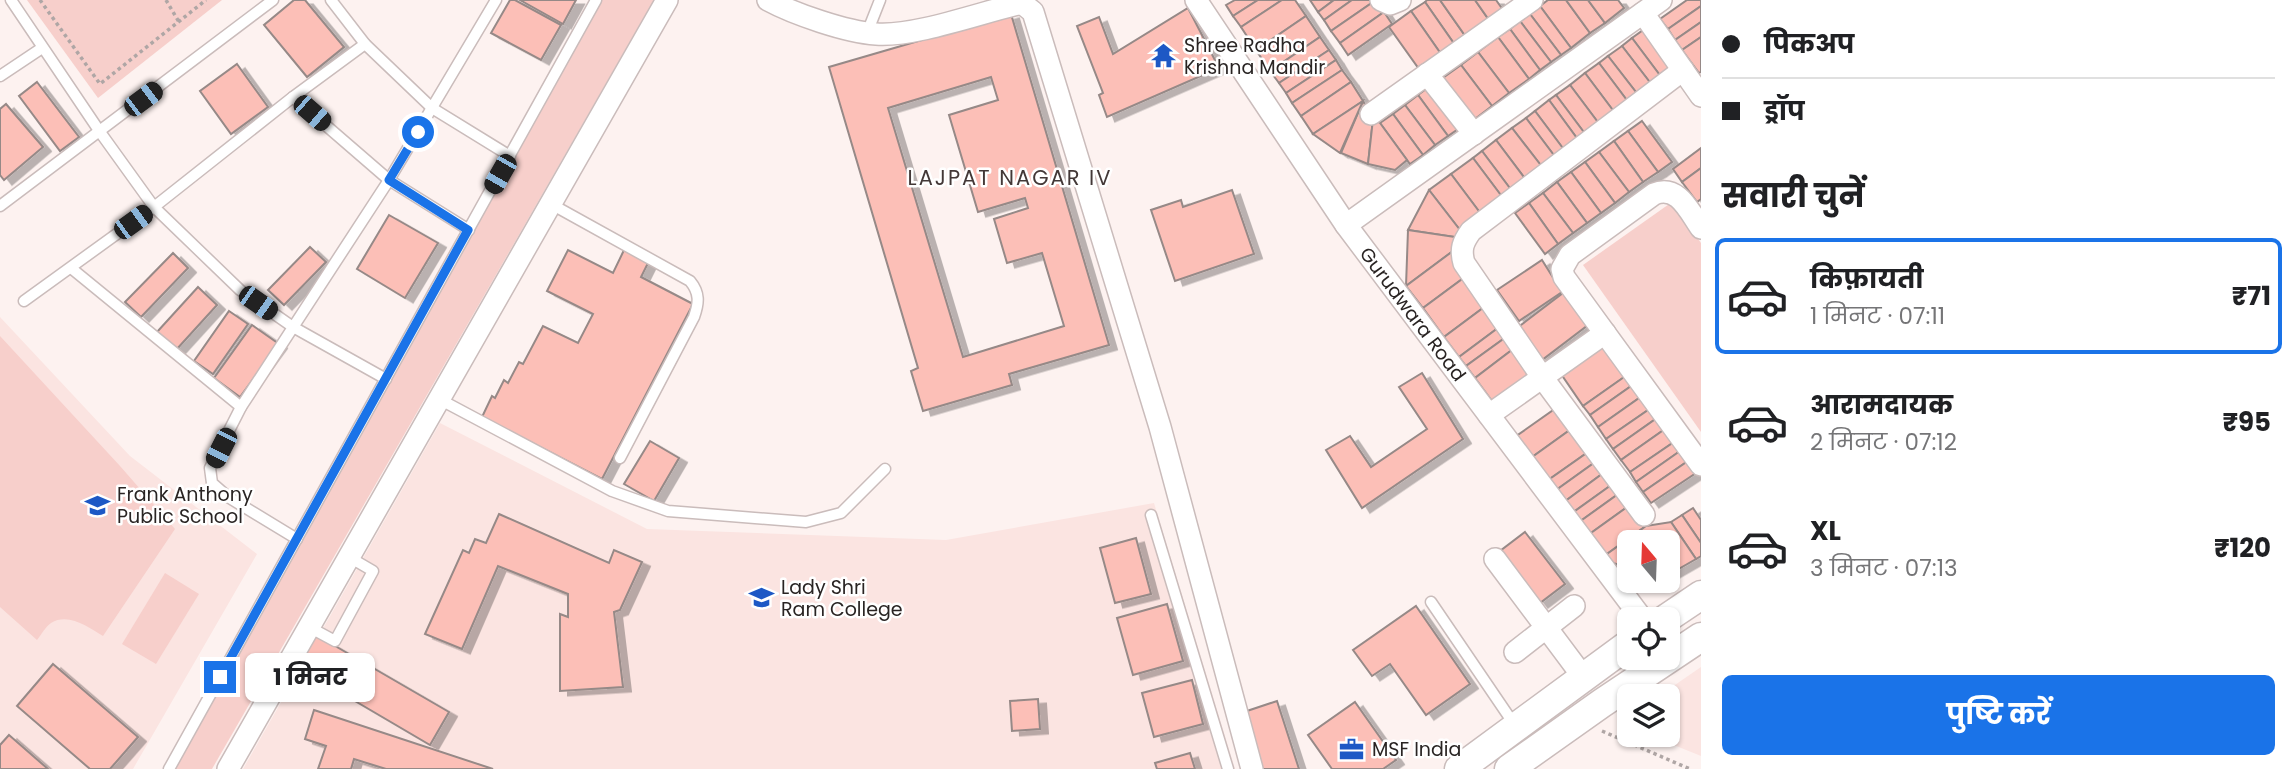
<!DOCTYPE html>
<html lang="hi">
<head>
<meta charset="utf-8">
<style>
	:root { --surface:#fff; --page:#f2f2f2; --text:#202124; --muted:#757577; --line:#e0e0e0; --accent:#1a73e8 }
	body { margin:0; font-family:Poppins,"Noto Sans Devanagari",sans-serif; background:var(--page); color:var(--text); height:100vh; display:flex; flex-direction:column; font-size:26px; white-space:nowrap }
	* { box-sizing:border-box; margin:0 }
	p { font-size:23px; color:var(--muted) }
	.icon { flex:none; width:38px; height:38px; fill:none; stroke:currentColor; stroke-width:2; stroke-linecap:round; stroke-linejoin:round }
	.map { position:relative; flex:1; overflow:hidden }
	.sheet { display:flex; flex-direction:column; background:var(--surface); width:595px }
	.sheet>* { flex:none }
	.top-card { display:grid; align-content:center; height:154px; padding:0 21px; background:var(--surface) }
	.needle { width:46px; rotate:341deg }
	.controls { position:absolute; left:1617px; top:530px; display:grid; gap:14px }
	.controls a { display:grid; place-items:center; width:63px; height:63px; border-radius:10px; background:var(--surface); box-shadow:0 2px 5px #0004; font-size:35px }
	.end { position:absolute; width:32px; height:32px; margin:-16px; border:9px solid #1a73e8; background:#fff; box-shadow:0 0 0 4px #fff }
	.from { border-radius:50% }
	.bubble { position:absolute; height:49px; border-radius:10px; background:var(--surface); box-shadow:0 2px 5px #0004; font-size:23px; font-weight:700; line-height:49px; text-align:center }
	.car { position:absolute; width:21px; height:42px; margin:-21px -10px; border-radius:9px; box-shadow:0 0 5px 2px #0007; background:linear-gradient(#222 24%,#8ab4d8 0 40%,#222 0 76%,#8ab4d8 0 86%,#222 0) }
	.top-card b { display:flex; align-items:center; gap:24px; height:66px; font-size:26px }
	.top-card b+b { border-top:2px solid var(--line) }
	.top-card i { width:18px; height:18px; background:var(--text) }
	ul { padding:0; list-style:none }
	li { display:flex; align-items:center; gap:21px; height:116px; margin:0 14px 10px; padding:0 7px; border:4px solid transparent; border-radius:10px }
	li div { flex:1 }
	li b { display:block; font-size:26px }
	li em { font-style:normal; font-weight:700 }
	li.selected { border-color:var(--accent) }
	li>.icon { width:63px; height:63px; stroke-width:1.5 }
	h2 { padding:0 21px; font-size:32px; line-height:84px }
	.action { display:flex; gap:14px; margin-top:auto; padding:14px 21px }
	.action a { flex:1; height:80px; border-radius:10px; background:var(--accent); color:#fff; font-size:28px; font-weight:700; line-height:80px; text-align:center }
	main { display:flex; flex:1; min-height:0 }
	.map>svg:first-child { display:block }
</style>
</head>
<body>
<main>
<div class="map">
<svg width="1701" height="769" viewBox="0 0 1701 769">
	<defs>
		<filter id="shadow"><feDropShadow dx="8" dy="4.5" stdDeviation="0" flood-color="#0004"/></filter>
	</defs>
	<rect width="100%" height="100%" fill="#fdf2f0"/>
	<!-- built -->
	<g fill="#fbe4e1">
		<path d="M0 317 130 456 257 554 133 769H0Z"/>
		<path d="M440 423 647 529 946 540 1154 503 1235 769H243Z"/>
		<path d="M1701 667V756L1649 735H1668V696H1659Z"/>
	</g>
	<!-- green -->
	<g fill="#f7cfcb">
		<path d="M27 0H222L98 98Z"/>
		<path d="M597 0H654L212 769H174Z"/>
		<path d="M1672 202 1701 243V432L1583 265Z"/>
		<path d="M0 336 120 466 175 529 103 636C89 628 69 612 51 623 46 626 41 635 37 640L0 607Z"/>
		<path d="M165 573 199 594 156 664 122 644Z"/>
	</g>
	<!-- building -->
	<g fill="#fcbfb7" stroke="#968987" stroke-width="2" fill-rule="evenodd" filter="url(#shadow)">
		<path d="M294 0H305L344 47 307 77 264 25Z"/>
		<path d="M510 0H515L561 25 541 60 491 33Z"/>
		<path d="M520 0H576L563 24Z"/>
		<path d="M1235 0H1258L1233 16 1226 5Z"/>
		<path d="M1258 0H1282L1241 27 1233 16Z"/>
		<path d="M1282 0H1295L1306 16 1256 50 1241 27Z"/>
		<path d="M1310 0H1334L1318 12Z"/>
		<path d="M1334 0H1352L1324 20 1318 12Z"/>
		<path d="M1352 0H1376L1331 31 1324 20Z"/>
		<path d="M1376 0 1384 12 1340 43 1331 31Z"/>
		<path d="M1427 0H1440L1466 37 1455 45 1425 2Z"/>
		<path d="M1440 0H1475L1489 20 1466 37Z"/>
		<path d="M1475 0H1496L1503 10 1489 20Z"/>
		<path d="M1548 0H1566L1590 33 1571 48 1540 6Z"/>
		<path d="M1566 0H1588L1605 23 1590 33Z"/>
		<path d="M1588 0H1618L1624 8 1605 23Z"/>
		<path d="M1687 0H1701V6L1668 29 1660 19Z"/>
		<path d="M1425 2 1455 45 1441 54 1411 11Z"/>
		<path d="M1540 6 1571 48 1561 55 1530 14Z"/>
		<path d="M1701 6V22L1675 40 1668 29Z"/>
		<path d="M1188 8 1219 68 1107 117 1099 95 1103 93 1077 26 1099 17 1113 54Z"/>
		<path d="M1411 11 1441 54 1419 69 1389 27Z"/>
		<path d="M1384 12 1392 24 1348 55 1340 43Z"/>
		<path d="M1011 14 1109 345 1009 374 1012 385 923 411 911 371 918 368 829 67ZM991 77 998 100 949 115 978 212 1025 198 1028 208 994 219 1007 263 1042 253 1064 326 963 357 888 108Z"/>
		<path d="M1530 14 1561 55 1551 62 1520 21Z"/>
		<path d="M1306 16 1320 37 1270 71 1256 50Z"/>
		<path d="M1520 21 1551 62 1540 70 1510 29Z"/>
		<path d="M1701 22V37L1682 50 1675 40Z"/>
		<path d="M1646 28 1676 68 1662 78 1632 38Z"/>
		<path d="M1510 29 1540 70 1529 79 1498 37Z"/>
		<path d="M1320 37 1329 50 1279 83 1270 71Z"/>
		<path d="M1498 37 1529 79 1509 93 1478 52Z"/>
		<path d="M1701 37V72L1699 73 1682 50Z"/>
		<path d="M1632 38 1662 78 1652 85 1622 46Z"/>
		<path d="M1622 46 1652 85 1639 96 1608 56Z"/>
		<path d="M1329 50 1336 60 1286 93 1279 83Z"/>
		<path d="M1478 52 1509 93 1492 106 1461 65Z"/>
		<path d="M1608 56 1639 96 1629 103 1599 63Z"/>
		<path d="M1336 60 1342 70 1292 103 1286 93Z"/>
		<path d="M1599 63 1629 103 1615 113 1585 73Z"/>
		<path d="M237 64 268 107 231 134 200 91Z"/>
		<path d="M1461 65 1492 106 1471 122 1440 80Z"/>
		<path d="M1342 70 1351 82 1301 116 1292 103Z"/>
		<path d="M1585 73 1615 113 1600 125 1570 85Z"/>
		<path d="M37 82 79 137 60 151 19 96Z"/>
		<path d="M1351 82 1363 101 1313 134 1301 116Z"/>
		<path d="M1570 85 1600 125 1586 135 1556 95Z"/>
		<path d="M1430 86 1461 127 1448 136 1418 95Z"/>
		<path d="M1418 95 1448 136 1435 145 1405 105Z"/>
		<path d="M1556 95 1586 135 1579 141 1549 100Z"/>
		<path d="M1549 100 1579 141 1565 151 1535 111Z"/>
		<path d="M1363 101 1373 119 1368 164 1341 153Z"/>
		<path d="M1363 101 1340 153 1313 134Z"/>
		<path d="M6 104 43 147 4 180 0 175V109Z"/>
		<path d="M1405 105 1435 145 1423 155 1393 114Z"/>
		<path d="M1535 111 1565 151 1556 158 1526 118Z"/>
		<path d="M1393 114 1423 155 1410 164 1380 123Z"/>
		<path d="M1526 118 1556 158 1543 168 1512 128Z"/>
		<path d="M1373 119 1380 123 1407 160 1395 170 1368 164Z"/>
		<path d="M1642 121 1672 162 1658 172 1628 131Z"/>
		<path d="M1512 128 1543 168 1526 180 1496 140Z"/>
		<path d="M1628 131 1658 172 1643 182 1614 141Z"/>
		<path d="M1496 140 1526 180 1512 191 1482 151Z"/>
		<path d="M1614 141 1643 182 1629 192 1599 152Z"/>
		<path d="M1701 148V168L1682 182 1673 169Z"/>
		<path d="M1482 151 1512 191 1503 198 1473 158Z"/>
		<path d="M1599 152 1629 192 1615 203 1585 162Z"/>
		<path d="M1473 158 1503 198 1481 214 1451 174Z"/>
		<path d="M1585 162 1615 203 1601 213 1571 172Z"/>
		<path d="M1701 168V199L1697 202 1682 182Z"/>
		<path d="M1571 172 1601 213 1587 223 1557 182Z"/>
		<path d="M1451 174 1481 214 1460 230 1429 190Z"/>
		<path d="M1557 182 1587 223 1573 233 1543 193Z"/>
		<path d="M1232 190 1254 254 1175 281 1151 210 1181 200 1183 207Z"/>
		<path d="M1429 190 1460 230 1455 237 1408 230Z"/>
		<path d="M1543 193 1573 233 1558 244 1529 203Z"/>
		<path d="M1529 203 1558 244 1545 254 1515 213Z"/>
		<path d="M389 215 438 243 405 298 357 269Z"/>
		<path d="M1408 230 1455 237 1453 251 1406 286Z"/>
		<path d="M310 247 326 262 284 305 268 290Z"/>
		<path d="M625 248 649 261 641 277 693 304 602 479 482 417 492 396 495 398 504 380 508 383 519 362 523 364 543 326 578 343 593 314 547 291 568 250 613 273Z"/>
		<path d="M1453 251 1469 274 1423 308 1406 286Z"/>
		<path d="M173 253 188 268 141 317 125 302Z"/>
		<path d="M1542 260 1562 292 1519 321 1497 290Z"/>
		<path d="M1469 274 1491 302 1444 337 1423 308Z"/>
		<path d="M198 287 217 305 176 350 157 332Z"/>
		<path d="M1563 293 1588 325 1542 360 1517 328Z"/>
		<path d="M1491 302 1506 322 1459 357 1444 337Z"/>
		<path d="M229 311 248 324 213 374 194 361Z"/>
		<path d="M1506 322 1513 332 1466 366 1459 357Z"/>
		<path d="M252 325 279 344 240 397 214 378Z"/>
		<path d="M1513 332 1521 343 1475 378 1466 366Z"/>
		<path d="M1604 341 1627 375 1583 406 1559 371Z"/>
		<path d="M1521 343 1539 367 1492 401 1475 378Z"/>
		<path d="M1422 373 1463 439 1362 508 1326 450 1350 436 1371 467 1427 429 1399 387Z"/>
		<path d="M1627 375 1634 384 1590 415 1583 406Z"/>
		<path d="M1634 384 1642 396 1598 427 1590 415Z"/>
		<path d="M1642 396 1651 408 1606 439 1598 427Z"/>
		<path d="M1559 406 1574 427 1528 460 1512 439Z"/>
		<path d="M1651 408 1657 418 1613 449 1606 439Z"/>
		<path d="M1657 418 1665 429 1621 460 1613 449Z"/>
		<path d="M1574 427 1591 450 1544 483 1528 460Z"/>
		<path d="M1665 429 1674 442 1630 472 1621 460Z"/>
		<path d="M650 441 679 458 654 501 624 484Z"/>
		<path d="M1674 442 1680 451 1636 482 1630 472Z"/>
		<path d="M1591 450 1598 460 1552 493 1544 483Z"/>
		<path d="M1680 451 1688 461 1643 492 1636 482Z"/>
		<path d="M1598 460 1606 471 1560 505 1552 493Z"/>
		<path d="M1688 461 1696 473 1651 503 1643 492Z"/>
		<path d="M1606 471 1614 483 1568 516 1560 505Z"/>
		<path d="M1614 483 1621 492 1575 525 1568 516Z"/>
		<path d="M1621 492 1630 505 1584 538 1575 525Z"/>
		<path d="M1630 505 1646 526 1600 559 1584 538Z"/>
		<path d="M1693 508 1701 520V543L1682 515Z"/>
		<path d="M499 514 609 563 614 550 642 562 620 610 614 612 623 687 560 691V614L568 617V594L498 566 462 649 425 634 463 550 469 553 475 539 486 543Z"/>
		<path d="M1682 515 1701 543V556L1696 559 1671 522Z"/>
		<path d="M1671 522 1696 559 1668 575V542H1629V568L1600 559 1646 526Z"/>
		<path d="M1525 532 1565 584 1540 603 1500 551Z"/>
		<path d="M1136 538 1151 594 1115 603 1100 548Z"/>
		<path d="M1167 604 1183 661 1133 675 1117 618Z"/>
		<path d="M1416 606 1470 684 1426 715 1390 664 1372 676 1353 650Z"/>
		<path d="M311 632 449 712 430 745 292 664Z"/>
		<path d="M53 664 138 737 110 769H90L17 706Z"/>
		<path d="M1192 680 1203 724 1154 737 1142 693Z"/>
		<path d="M1038 699 1040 729 1012 731 1010 701Z"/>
		<path d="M1277 701 1299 769H1259L1244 712Z"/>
		<path d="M1355 702 1396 760 1383 769H1332L1308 735Z"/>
		<path d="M314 710 493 769H386L354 759 351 769H318L326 746 305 739Z"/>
		<path d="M9 735 48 769H0V745Z"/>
		<path d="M1190 753 1195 769H1157L1155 763Z"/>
	</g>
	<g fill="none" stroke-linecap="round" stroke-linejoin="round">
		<defs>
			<g id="lane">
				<path d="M11 0 100 132 154 207 240 290 293 327 386 379"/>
				<path d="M331 0 365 44"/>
				<path d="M867 33 880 0"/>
				<path d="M0 76 42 48"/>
				<path d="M293 97 389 180 469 230"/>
				<path d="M551 204 690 281C700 293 699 303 694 317L620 458"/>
				<path d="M0 206 273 0"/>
				<path d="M71 268 241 407"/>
				<path d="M24 301 154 207 293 97 365 44 432 108 510 156"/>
				<path d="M439 399 612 491 668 511 806 522 841 513 885 469"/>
				<path d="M1151 515 1228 769"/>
				<path d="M297 539 228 497 212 483 210 468 241 407 389 180 496 0"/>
				<path d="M1431 602 1516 727"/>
				<path d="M309 627 335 641 373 571 349 557"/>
				<path d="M169 769 596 0"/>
			</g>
			<g id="street">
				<path d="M768 0C794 14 846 32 876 34 915 37 982 12 1022 3L1033 12 1160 427 1252 769"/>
				<path d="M1196 0 1346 225 1643 620"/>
				<path d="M1381 0 1390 4 1400 0"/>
				<path d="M1643 13 1701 96"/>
				<path d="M1427 74 1474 134"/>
				<path d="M1371 114 1532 0"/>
				<path d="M1346 225 1661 0"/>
				<path d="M1701 228C1689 211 1678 184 1654 194L1570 255 1562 269 1564 277 1701 465"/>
				<path d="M1489 415 1605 333"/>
				<path d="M1644 515 1542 377 1464 263C1460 249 1463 242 1471 231L1683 70"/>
				<path d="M1495 559 1584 678"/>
				<path d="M1515 652 1574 606"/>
				<path d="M228 769 667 0"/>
			</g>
			<g id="secondary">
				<path d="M1664 620 1701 595"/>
				<path d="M1459 769 1629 644"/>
				<path d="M1509 769 1602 703 1701 637"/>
			</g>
		</defs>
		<!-- lane casing -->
		<use href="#lane" stroke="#cabcbb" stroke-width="13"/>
		<!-- street casing -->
		<use href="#street" stroke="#cabcbb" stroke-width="24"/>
		<!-- secondary casing -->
		<use href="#secondary" stroke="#cabcbb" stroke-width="31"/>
		<!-- path -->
		<g stroke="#afa6a5" stroke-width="3.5" stroke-dasharray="3.5 3.5" stroke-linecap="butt">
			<path d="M40 0 100 84 206 0"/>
			<path d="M166 0 179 22"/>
			<path d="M1602 731 1690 769"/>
		</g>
		<!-- lane -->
		<use href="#lane" stroke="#fff" stroke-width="10"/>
		<!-- street -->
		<use href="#street" stroke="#fff" stroke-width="21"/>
		<!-- secondary -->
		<use href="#secondary" stroke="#fff" stroke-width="28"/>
	</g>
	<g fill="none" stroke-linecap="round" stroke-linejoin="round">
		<!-- route -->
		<path stroke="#1a73e8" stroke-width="9" d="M220 677 468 230 389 180 418 132"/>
	</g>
	<!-- icons -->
	<defs>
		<symbol id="temple-bare" viewBox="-9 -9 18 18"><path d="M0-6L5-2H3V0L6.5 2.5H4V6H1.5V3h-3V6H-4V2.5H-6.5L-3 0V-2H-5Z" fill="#1d58c5" stroke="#fff" stroke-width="2.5" paint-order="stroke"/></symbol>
		<symbol id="school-bare" viewBox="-9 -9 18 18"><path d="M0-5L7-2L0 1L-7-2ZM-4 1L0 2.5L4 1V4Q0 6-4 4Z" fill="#1d58c5" stroke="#fff" stroke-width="2.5" paint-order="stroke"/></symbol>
		<symbol id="university-bare" viewBox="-9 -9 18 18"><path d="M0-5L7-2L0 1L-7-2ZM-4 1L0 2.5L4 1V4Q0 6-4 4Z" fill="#1d58c5" stroke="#fff" stroke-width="2.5" paint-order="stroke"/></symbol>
		<symbol id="office-bare" viewBox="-9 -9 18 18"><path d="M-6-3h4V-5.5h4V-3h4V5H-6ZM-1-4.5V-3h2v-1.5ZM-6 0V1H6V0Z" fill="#1d58c5" stroke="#fff" stroke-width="2.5" paint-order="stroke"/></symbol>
	</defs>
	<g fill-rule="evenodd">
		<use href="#temple-bare" x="1146" y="38" width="35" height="35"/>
		<use href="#school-bare" x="80" y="488" width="35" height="35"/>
		<use href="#university-bare" x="744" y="580" width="35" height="35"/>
		<use href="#office-bare" x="1334" y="732" width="35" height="35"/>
	</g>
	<g text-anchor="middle" stroke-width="5" stroke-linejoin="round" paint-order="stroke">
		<!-- poi labels -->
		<g font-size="19" fill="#292423" stroke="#fff" text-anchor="start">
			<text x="1184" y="52">Shree Radha<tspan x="1184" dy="22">Krishna Mandir</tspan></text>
			<text x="117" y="501">Frank Anthony<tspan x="117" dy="22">Public School</tspan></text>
			<text x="781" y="594">Lady Shri<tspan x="781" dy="22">Ram College</tspan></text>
			<text x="1372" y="756">MSF India</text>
		</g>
		<!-- street labels -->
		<g font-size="19" fill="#292423" stroke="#fff">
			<text transform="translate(1413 314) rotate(53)" y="7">Gurudwara Road</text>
		</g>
		<!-- neighbourhood labels -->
		<g font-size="21" letter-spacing="2" fill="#433837" stroke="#fff">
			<text x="1010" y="185">LAJPAT NAGAR IV</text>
		</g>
	</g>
</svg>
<div class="controls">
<a><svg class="needle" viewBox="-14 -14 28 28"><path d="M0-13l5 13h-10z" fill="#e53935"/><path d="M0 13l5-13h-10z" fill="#757577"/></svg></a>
<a><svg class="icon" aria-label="locate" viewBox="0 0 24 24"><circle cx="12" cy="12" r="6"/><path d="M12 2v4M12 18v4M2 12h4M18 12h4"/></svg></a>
<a><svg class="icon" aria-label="layers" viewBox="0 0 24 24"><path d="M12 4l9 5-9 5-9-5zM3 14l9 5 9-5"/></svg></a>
</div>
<i class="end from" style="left:418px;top:132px"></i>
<i class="end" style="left:220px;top:677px"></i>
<div class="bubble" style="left:245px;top:653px;width:130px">1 मिनट</div>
<i class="car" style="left:143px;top:99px;rotate:53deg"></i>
<i class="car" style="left:312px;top:113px;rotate:131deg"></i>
<i class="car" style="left:500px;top:174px;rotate:210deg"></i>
<i class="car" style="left:133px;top:222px;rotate:54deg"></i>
<i class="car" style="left:258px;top:303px;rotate:125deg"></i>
<i class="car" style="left:221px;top:448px;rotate:207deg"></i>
</div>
<section class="sheet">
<div class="top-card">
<b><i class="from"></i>पिकअप</b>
<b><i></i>ड्रॉप</b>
</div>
<h2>सवारी चुनें</h2>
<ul>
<li class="selected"><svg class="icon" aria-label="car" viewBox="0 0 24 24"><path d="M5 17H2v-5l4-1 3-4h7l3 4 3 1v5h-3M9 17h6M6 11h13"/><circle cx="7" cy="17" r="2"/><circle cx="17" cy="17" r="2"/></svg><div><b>किफ़ायती</b><p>1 मिनट · 07:11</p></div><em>₹71</em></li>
<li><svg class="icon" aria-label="car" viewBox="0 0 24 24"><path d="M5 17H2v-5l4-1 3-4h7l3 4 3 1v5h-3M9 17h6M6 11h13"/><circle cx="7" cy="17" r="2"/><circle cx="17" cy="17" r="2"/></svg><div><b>आरामदायक</b><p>2 मिनट · 07:12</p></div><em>₹95</em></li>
<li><svg class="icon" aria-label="car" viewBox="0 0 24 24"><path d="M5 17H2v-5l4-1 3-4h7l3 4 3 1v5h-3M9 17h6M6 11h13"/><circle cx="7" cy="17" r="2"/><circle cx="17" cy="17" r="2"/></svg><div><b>XL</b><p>3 मिनट · 07:13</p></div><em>₹120</em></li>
</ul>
<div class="action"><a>पुष्टि करें</a></div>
</section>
</main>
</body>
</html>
